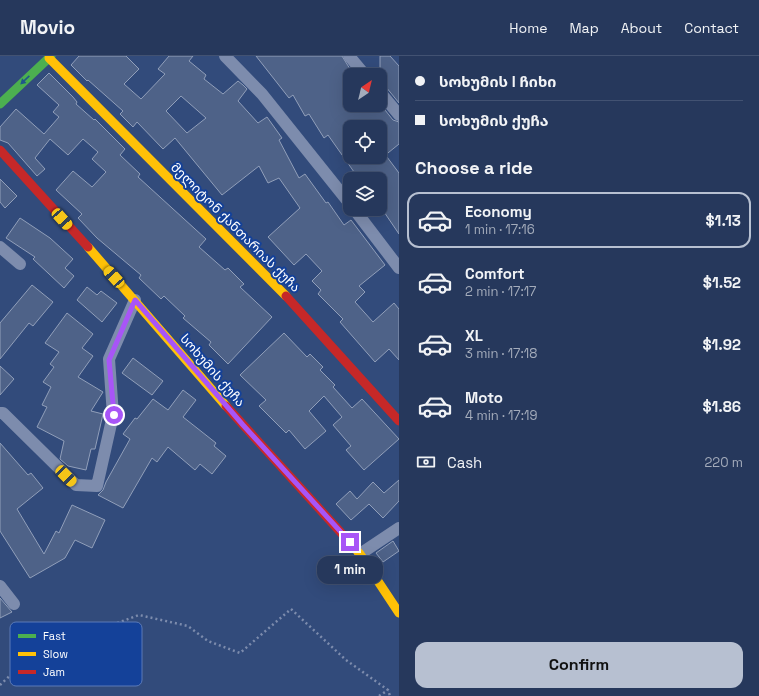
<!DOCTYPE html>
<html lang="en">
<head>
<meta charset="utf-8">
<style>
	:root { --surface:#26385c; --page:#2e3f62; --text:#f1f3f6; --muted:#a4acbb; --line:#425272; --accent:#b7c0d1 }
	body { margin:0; font-family:"Space Grotesk","Noto Sans Georgian",sans-serif; background:var(--page); color:var(--text); height:100vh; display:flex; flex-direction:column; font-size:15px; white-space:nowrap }
	* { box-sizing:border-box; margin:0 }
	p { font-size:13px; color:var(--muted) }
	.icon { flex:none; width:22px; height:22px; fill:none; stroke:currentColor; stroke-width:2; stroke-linecap:round; stroke-linejoin:round }
	.map { position:relative; flex:1; overflow:hidden }
	.details { display:flex; flex-direction:column; background:var(--surface); width:360px }
	.details>* { flex:none }
	.top-card { display:grid; align-content:center; height:88px; padding:0 16px; background:var(--surface) }
	.needle { width:26px; rotate:35deg }
	.tools { position:absolute; left:343px; top:12px; display:grid; gap:8px }
	.tools a { display:grid; place-items:center; width:44px; height:44px; border-radius:8px; background:var(--surface); box-shadow:0 4px 16px #0002,0 0 0 1px var(--line); font-size:20px }
	.end { position:absolute; width:18px; height:18px; margin:-9px; border:5px solid #a855f7; background:#fff; box-shadow:0 0 0 2px #fff }
	.from { border-radius:50% }
	.bubble { position:absolute; height:28px; border-radius:12px; background:var(--surface); box-shadow:0 4px 16px #0002,0 0 0 1px var(--line); font-size:13px; font-weight:700; line-height:28px; text-align:center }
	.car { position:absolute; width:12px; height:24px; margin:-12px -6px; border-radius:5px; box-shadow:0 0 3px 1px #0007; background:linear-gradient(#f5c518 24%,#345 0 40%,#f5c518 0 76%,#345 0 86%,#f5c518 0) }
	.top-card b { display:flex; align-items:center; gap:14px; height:38px; font-size:15px }
	.top-card b+b { border-top:1px solid var(--line) }
	.top-card i { width:10px; height:10px; background:var(--text) }
	ul { padding:0; list-style:none }
	li { display:flex; align-items:center; gap:12px; height:56px; margin:0 8px 6px; padding:0 8px; border:2px solid transparent; border-radius:12px }
	li div { flex:1 }
	li b { display:block; font-size:15px }
	li em { font-style:normal; font-weight:700 }
	li.on { border-color:var(--accent) }
	li>.icon { width:36px; height:36px; stroke-width:1.5 }
	h2 { padding:0 16px; font-size:18px; line-height:48px }
	.pay { display:flex; align-items:center; gap:10px; height:44px; padding:0 16px; font-size:15px }
	.pay p { margin-inline-start:auto }
	.action { display:flex; gap:8px; margin-top:auto; padding:8px 16px }
	.action a { flex:1; height:46px; border-radius:12px; background:var(--accent); color:#111; font-size:16px; font-weight:700; line-height:46px; text-align:center }
	header { display:flex; align-items:center; gap:24px; box-sizing:border-box; height:56px; padding:0 20px; background:var(--surface); border-bottom:1px solid var(--line) }
	header strong { font-size:19px }
	nav { display:flex; gap:22px; margin-inline-start:auto; font-size:14px }
	main { display:flex; flex:1; min-height:0 }
	.map>svg:first-child { display:block }
</style>
</head>
<body>
<header>
<strong>Movio</strong>
<nav><a>Home</a><a>Map</a><a>About</a><a>Contact</a></nav>
</header>
<main>
<div class="map">
<svg width="399" height="640" viewBox="0 0 399 640">
	<rect width="100%" height="100%" fill="#324b7b"/>
	<!-- building -->
	<g fill="#4e6288" stroke="#919fba" fill-rule="evenodd">
		<path d="M79 0H126L139 13 124 28 141 43 165 18 158 13 169 0H193L189 5 206 19 204 23 223 38 238 25 243 29 247 33 238 45 258 67 267 61 282 82 279 84 299 122 305 118 326 147 328 146 344 169 351 164 385 209 359 230 365 236 355 246 373 266 394 247 399 253V304L389 293 375 306 340 266 343 263 318 238 321 234 312 225 322 215 306 198 294 209 268 181 300 152 279 122 268 127 259 110 222 139 175 82 163 93 137 66 133 71 120 58 123 55 88 24 87 25 71 9ZM181 40 206 62 187 77 166 55Z"/>
		<path d="M256 0H342L350 13V49H381L393 64 399 66V88L383 101H387L399 117V178L380 150V123H359L328 79 324 82 309 58 305 60 293 39 289 42ZM350 71H380V101H350Z"/>
		<path d="M380 0H390L399 10V47L386 31 380 29Z"/>
		<path d="M49 17 73 41 77 46 76 48 94 64 95 63 125 93 120 99 140 118 138 121 206 183 199 191 225 214 228 212 244 228 240 231 272 261 228 308 209 289 211 286 183 262 185 260 164 240 161 243 139 222 141 219 97 182 78 162 82 158 56 134 73 115 92 131 106 116 92 103 98 96 83 83 68 99 50 83 35 102 45 113 37 120 8 87 0 84V71L16 53 44 78 59 61 53 56 59 49 37 29Z"/>
		<path d="M0 123 17 140 5 152 0 146Z"/>
		<path d="M20 162 50 182 73 203 65 212 74 220 64 232 33 203 35 201 6 182Z"/>
		<path d="M32 229 53 246 33 270 29 267 0 303V267Z"/>
		<path d="M87 231 97 239 101 235 117 247 102 266 77 244Z"/>
		<path d="M67 257 93 278 82 292 93 300 78 321 103 336 91 355 103 358 95 393H91L86 414 68 410 60 403 64 385 37 371 47 351 42 349 51 331 43 326 54 311 50 308 59 296 45 287Z"/>
		<path d="M284 277 307 301 310 298 323 311 320 314 335 329 333 331 352 352 362 343 399 383 364 414 346 394 351 390 333 369 342 361 324 340 309 355 326 375 305 393 289 374 286 377 259 350 266 344 240 319Z"/>
		<path d="M133 302 163 325 152 339 122 317Z"/>
		<path d="M0 310 14 323 0 339Z"/>
		<path d="M183 334 196 344 183 361 216 387 214 390 226 400 212 418 200 408 195 414 168 391 157 406 152 402 123 452 98 439 103 434 106 426 130 383 123 378 135 362 137 363 153 343 168 354Z"/>
		<path d="M0 387 28 419 31 417 43 432 17 453 44 498 56 475 59 477 72 449 105 464 92 492 75 484 65 502 30 522 0 475Z"/>
		<path d="M399 424V445L383 462 369 448 351 464 336 448 350 435 357 443 373 426 384 437Z"/>
		<path d="M393 485 399 495 383 506 376 497Z"/>
		<path d="M0 542 12 556 0 562Z"/>
	</g>
	<g fill="none" stroke-linecap="round" stroke-linejoin="round">
		<!-- path -->
		<g stroke="#7d8cad" stroke-width="2.5" stroke-dasharray="2 3" stroke-linecap="butt">
			<path d="M0 629 33 598 139 559 188 570 208 585 240 597 291 553 346 604 388 634 390 640"/>
			<path d="M379 640 388 634"/>
		</g>
		<!-- street -->
		<g stroke="#7d8cad" stroke-width="12">
			<path d="M225 0 262 38 350 148"/>
			<path d="M349 0 365 19"/>
			<path d="M380 36 399 59"/>
			<path d="M354 153 399 212"/>
			<path d="M0 191 20 208"/>
			<path d="M0 357H3L76 429 97 430 113 359 109 303 135 244"/>
			<path d="M360 498 399 472"/>
			<path d="M0 530 14 548"/>
		</g>
		<!-- fast -->
		<path stroke="#4caf50" stroke-width="9" d="M0 48 51 0"/>
		<!-- slow -->
		<g stroke="#ffc107" stroke-width="9">
			<path d="M49 2 286 240"/>
			<path d="M88 191 226 350"/>
			<path d="M344 480 360 498 399 557"/>
		</g>
		<!-- jam -->
		<g stroke="#c62828" stroke-width="9">
			<path d="M0 94 88 191"/>
			<path d="M286 240 399 365"/>
			<path d="M226 350 344 480"/>
		</g>
	</g>
	<!-- one-way arrows -->
	<defs><path id="oneway-solid" d="M-6-.8H1V-3.2L6.5 0L1 3.2V.8H-6Z"/></defs>
	<use fill="#1f578a" href="#oneway-solid" transform="translate(25 24) rotate(137)"/>
	<g fill="none" stroke-linecap="round" stroke-linejoin="round">
		<!-- route -->
		<path stroke="#a855f7" stroke-width="5" d="M114 359 109 304 135 244 243 369 350 486"/>
	</g>
	<g text-anchor="middle" stroke-width="4" stroke-linejoin="round" paint-order="stroke">
		<!-- street labels -->
		<g font-size="13" fill="#fff" stroke="#144199">
			<text transform="translate(236 171) rotate(45)" y="5">მელიტონ ქანთარიას ქუჩა</text>
			<text transform="translate(213 314) rotate(49)" y="5">სოხუმის ქუჩა</text>
		</g>
	</g>
	<!-- legend -->
	<rect x="10" y="566" width="132" height="64" rx="6" fill="#144199" stroke="#5a7ab8" stroke-width="1"/>
	<rect x="18" y="578" width="18" height="4" fill="#4caf50"/>
	<rect x="18" y="596" width="18" height="4" fill="#ffc107"/>
	<rect x="18" y="614" width="18" height="4" fill="#c62828"/>
	<g font-size="11" fill="#fff">
		<text x="43" y="584">Fast</text>
		<text x="43" y="602">Slow</text>
		<text x="43" y="620">Jam</text>
	</g>
</svg>
<div class="tools">
<a><svg class="needle" viewBox="-14 -14 28 28"><path d="M0-13l5 13h-10z" fill="#e53935"/><path d="M0 13l5-13h-10z" fill="#a4acbb"/></svg></a>
<a><svg class="icon" aria-label="locate" viewBox="0 0 24 24"><circle cx="12" cy="12" r="6"/><path d="M12 2v4M12 18v4M2 12h4M18 12h4"/></svg></a>
<a><svg class="icon" aria-label="layers" viewBox="0 0 24 24"><path d="M12 4l9 5-9 5-9-5zM3 14l9 5 9-5"/></svg></a>
</div>
<i class="end from" style="left:114px;top:359px"></i>
<i class="end" style="left:350px;top:486px"></i>
<div class="bubble" style="left:317px;top:500px;width:66px">1 min</div>
<i class="car" style="left:62px;top:163px;rotate:138deg"></i>
<i class="car" style="left:114px;top:221px;rotate:318deg"></i>
<i class="car" style="left:66px;top:420px;rotate:135deg"></i>
</div>
<section class="details">
<div class="top-card">
<b><i class="from"></i>სოხუმის I ჩიხი</b>
<b><i></i>სოხუმის ქუჩა</b>
</div>
<h2>Choose a ride</h2>
<ul>
<li class="on"><svg class="icon" aria-label="car" viewBox="0 0 24 24"><path d="M5 17H2v-5l4-1 3-4h7l3 4 3 1v5h-3M9 17h6M6 11h13"/><circle cx="7" cy="17" r="2"/><circle cx="17" cy="17" r="2"/></svg><div><b>Economy</b><p>1 min · 17:16</p></div><em>$1.13</em></li>
<li><svg class="icon" aria-label="car" viewBox="0 0 24 24"><path d="M5 17H2v-5l4-1 3-4h7l3 4 3 1v5h-3M9 17h6M6 11h13"/><circle cx="7" cy="17" r="2"/><circle cx="17" cy="17" r="2"/></svg><div><b>Comfort</b><p>2 min · 17:17</p></div><em>$1.52</em></li>
<li><svg class="icon" aria-label="car" viewBox="0 0 24 24"><path d="M5 17H2v-5l4-1 3-4h7l3 4 3 1v5h-3M9 17h6M6 11h13"/><circle cx="7" cy="17" r="2"/><circle cx="17" cy="17" r="2"/></svg><div><b>XL</b><p>3 min · 17:18</p></div><em>$1.92</em></li>
<li><svg class="icon" aria-label="car" viewBox="0 0 24 24"><path d="M5 17H2v-5l4-1 3-4h7l3 4 3 1v5h-3M9 17h6M6 11h13"/><circle cx="7" cy="17" r="2"/><circle cx="17" cy="17" r="2"/></svg><div><b>Moto</b><p>4 min · 17:19</p></div><em>$1.86</em></li>
</ul>
<div class="pay"><svg class="icon" aria-label="cash" viewBox="0 0 24 24"><path d="M3 7h18v10H3z"/><circle cx="12" cy="12" r="2"/></svg>Cash<p>220 m</p></div>
<div class="action"><a>Confirm</a></div>
</section>
</main>
</body>
</html>
